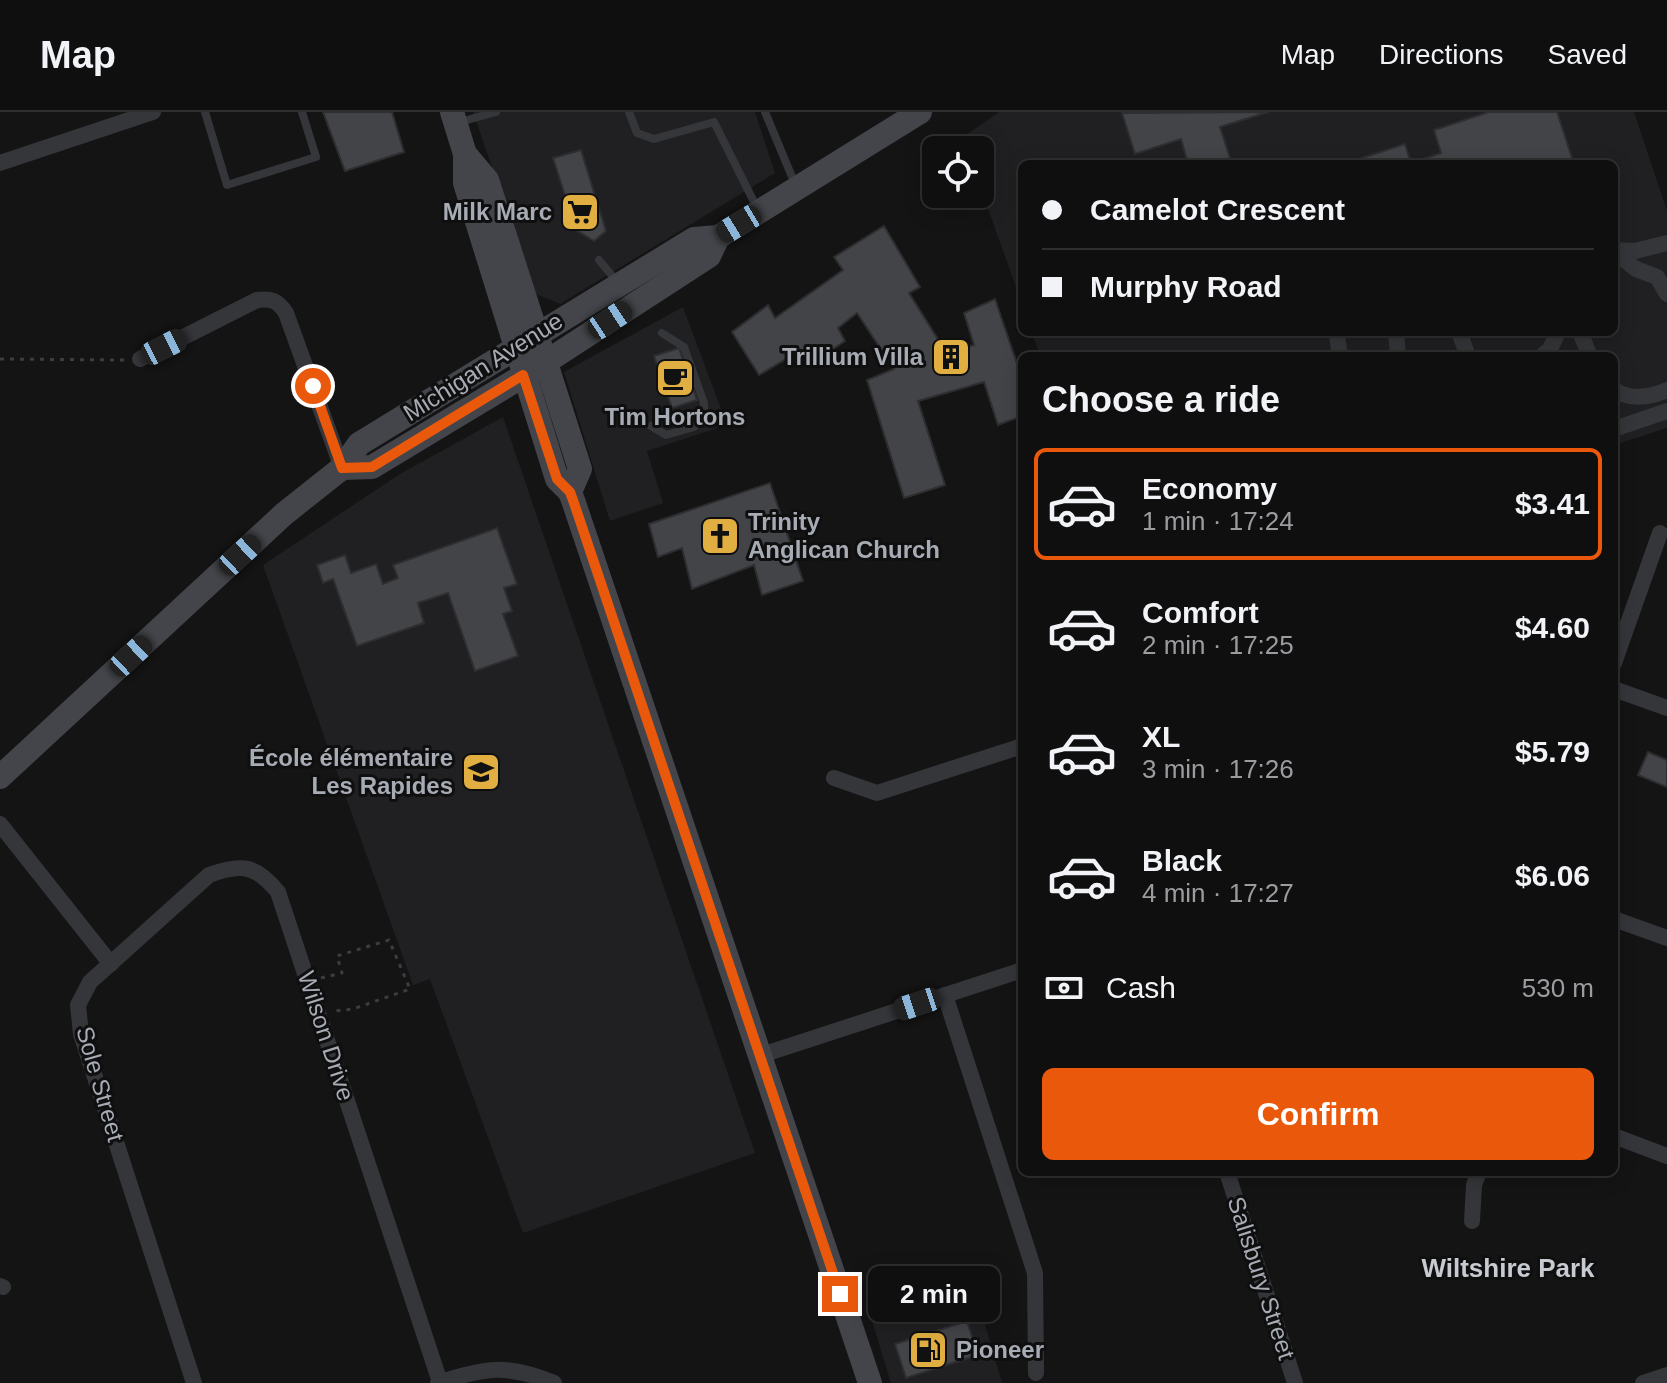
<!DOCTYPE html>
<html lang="en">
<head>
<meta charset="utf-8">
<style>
	:root { --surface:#0f0f10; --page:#181819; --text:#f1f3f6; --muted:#9b9c9f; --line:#2f2f30; --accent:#ea580c }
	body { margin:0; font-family:Arial,sans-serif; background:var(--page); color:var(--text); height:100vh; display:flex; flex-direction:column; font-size:30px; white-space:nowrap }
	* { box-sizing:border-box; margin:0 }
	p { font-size:26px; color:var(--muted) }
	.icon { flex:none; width:44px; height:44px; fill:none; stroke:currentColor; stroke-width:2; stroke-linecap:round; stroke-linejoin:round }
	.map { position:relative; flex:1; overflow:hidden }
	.details { position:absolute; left:1018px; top:240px; width:600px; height:824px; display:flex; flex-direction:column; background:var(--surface); border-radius:12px; box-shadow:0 4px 20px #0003,0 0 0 2px var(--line) }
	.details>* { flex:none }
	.top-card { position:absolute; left:1018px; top:48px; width:600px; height:176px; border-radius:12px; box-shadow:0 4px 20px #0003,0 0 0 2px var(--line); display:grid; align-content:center; height:176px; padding:0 24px; background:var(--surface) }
	.buttons { position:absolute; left:922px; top:24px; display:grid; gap:16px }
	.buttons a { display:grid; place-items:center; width:72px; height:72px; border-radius:12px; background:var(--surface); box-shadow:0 4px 20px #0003,0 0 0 2px var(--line); font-size:40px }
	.end { position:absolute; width:36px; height:36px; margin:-18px; border:10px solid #ea580c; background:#fff; box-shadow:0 0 0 4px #fff }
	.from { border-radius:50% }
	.bubble { position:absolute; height:56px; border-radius:12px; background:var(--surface); box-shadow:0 4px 20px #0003,0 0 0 2px var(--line); font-size:26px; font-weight:700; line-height:56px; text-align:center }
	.car { position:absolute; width:24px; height:48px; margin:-24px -12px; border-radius:10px; box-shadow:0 0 6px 2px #0007; background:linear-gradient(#222 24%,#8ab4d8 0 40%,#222 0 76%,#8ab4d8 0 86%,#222 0) }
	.top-card b { display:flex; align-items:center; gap:28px; height:76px; font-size:30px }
	.top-card b+b { border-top:2px solid var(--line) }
	.top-card i { width:20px; height:20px; background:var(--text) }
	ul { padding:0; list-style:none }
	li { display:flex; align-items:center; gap:24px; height:112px; margin:0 16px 12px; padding:0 8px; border:4px solid transparent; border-radius:12px }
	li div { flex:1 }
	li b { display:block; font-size:30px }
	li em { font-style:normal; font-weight:700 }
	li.selected { border-color:var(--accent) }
	li>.icon { width:72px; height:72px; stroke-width:1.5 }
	h2 { padding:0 24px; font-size:36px; line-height:96px }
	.pay { display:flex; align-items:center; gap:20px; height:88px; padding:0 24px; font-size:30px }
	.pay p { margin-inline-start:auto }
	.cta { display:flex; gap:16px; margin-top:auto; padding:16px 24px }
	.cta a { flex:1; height:92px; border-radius:12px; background:var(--accent); color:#fff; font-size:32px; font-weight:700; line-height:92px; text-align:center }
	header { display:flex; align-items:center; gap:48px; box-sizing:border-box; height:112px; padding:0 40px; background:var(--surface); border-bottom:2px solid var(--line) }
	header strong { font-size:38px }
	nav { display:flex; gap:44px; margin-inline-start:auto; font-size:28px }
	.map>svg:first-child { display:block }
</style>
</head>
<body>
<header>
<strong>Map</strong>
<nav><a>Map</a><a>Directions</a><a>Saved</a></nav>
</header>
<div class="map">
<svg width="1667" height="1271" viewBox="0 0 1667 1271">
	<rect width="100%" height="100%" fill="#141415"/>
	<!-- built -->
	<g fill="#202022">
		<path d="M473 0H755L775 61 560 192 536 182Z"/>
		<path d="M999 0H1634L1667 99V316L1614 333V244H1040L1032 220H1614V52H1022V192L980 74V38H967L963 25Z"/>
		<path d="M683 195 727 313 647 339 663 391 610 409 564 260Z"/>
		<path d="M503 305 755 1041 523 1121 430 867 413 873 263 453 400 362Z"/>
		<path d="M973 1171 1002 1271H891L869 1199Z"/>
	</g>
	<!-- building -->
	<g fill="#434448" stroke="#2e2e31" stroke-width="2">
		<path d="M323 0H392L404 40 345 59Z"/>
		<path d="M1268 0 1220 15 1232 52H1188L1181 27 1135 42 1122 1Z"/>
		<path d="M1489 0H1557L1574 52H1364L1362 46 1405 32 1411 51 1441 41 1434 18Z"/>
		<path d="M581 38 606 119 594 129 576 118 553 46Z"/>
		<path d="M884 114 920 175 909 181 946 240 974 233 964 201 995 187 1022 266V304L998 313 984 270 918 289 945 373 904 386 867 268 894 257 857 201 838 216 845 229 812 251 801 238 759 263 732 220 768 193 775 206 843 158 834 145Z"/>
		<path d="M679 236 697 288 672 296 654 244Z"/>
		<path d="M770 371 803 469 762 483 754 453 692 477 682 436 658 445 649 412Z"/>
		<path d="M497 416 517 472 504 476 512 499 503 502 518 544 475 559 448 481 418 491 424 511 357 534 333 467 323 471 317 453 345 443 351 461 376 452 383 472 398 466 393 453Z"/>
		<path d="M1648 640 1667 648V675L1638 663Z"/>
		<path d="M967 1209 978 1243 906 1266 895 1232Z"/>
	</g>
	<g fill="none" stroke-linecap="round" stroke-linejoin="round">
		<!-- path -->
		<g stroke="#3b3d41" stroke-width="3" stroke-dasharray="4 6" stroke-linecap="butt">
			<path d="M0 247 124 248"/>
			<path d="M321 866 342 861 337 844 389 828 410 877 353 897 334 899"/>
		</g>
		<!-- lane -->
		<g stroke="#35363a" stroke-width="8">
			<path d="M205 0 227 73 316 45 302 0"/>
			<path d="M629 0 637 21 654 27 714 10 757 96"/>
			<path d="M765 0 795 72"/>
			<path d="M460 10 496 0"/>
			<path d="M599 148 619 172"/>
			<path d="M651 314 666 323 694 315 704 302V291L684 235 662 221"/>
		</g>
		<!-- street -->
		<g stroke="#35363a" stroke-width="16">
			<path d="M0 51 153 0"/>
			<path d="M1614 138 1635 139 1667 131"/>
			<path d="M1614 140 1636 157 1657 165 1667 182"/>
			<path d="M1340 220 1337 224 1340 244"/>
			<path d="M1396 220 1398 244"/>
			<path d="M1459 220 1468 244"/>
			<path d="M1580 220 1590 244"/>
			<path d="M1542 244 1550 237 1558 220"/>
			<path d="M140 247 257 188C272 186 278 189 286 201L342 356"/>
			<path d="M1614 277C1628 289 1651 285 1667 278"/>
			<path d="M1614 317 1667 299"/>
			<path d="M1614 551 1660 421"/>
			<path d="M1614 577 1667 596"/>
			<path d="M834 666 877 681 1022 634"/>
			<path d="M0 712 111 852"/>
			<path d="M1614 807 1667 826"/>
			<path d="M945 883 1035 1161 1036 1261"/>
			<path d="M762 943 1022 858"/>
			<path d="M1614 1024 1667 1044"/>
			<path d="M1227 1060 1295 1271"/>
			<path d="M1472 1109 1474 1073 1479 1060"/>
			<path d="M0 1174 3 1175"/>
			<path d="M194 1271 81 922 78 893 90 870 209 763C242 751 256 753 278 780L440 1270"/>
			<path d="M438 1271C485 1255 508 1252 554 1271"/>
			<path d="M1643 1271 1667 1263"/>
		</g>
		<!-- secondary -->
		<g stroke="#43454a" stroke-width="24">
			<path d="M452 0 465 42V71L557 367 570 380 574 391 870 1271"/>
			<path d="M465 42 487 68 580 357 570 380"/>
			<path d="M342 356 372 355 546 250 709 144 718 125"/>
			<path d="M0 665 284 402 342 356 359 332 694 127 718 125 920 0"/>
		</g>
	</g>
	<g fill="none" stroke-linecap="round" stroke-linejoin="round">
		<!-- route -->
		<path stroke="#ea580c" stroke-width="10" d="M313 274 342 356 372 355 523 263 557 367 570 380 574 391 840 1182"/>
	</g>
	<!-- icons -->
	<defs>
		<symbol id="supermarket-square" viewBox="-11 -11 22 22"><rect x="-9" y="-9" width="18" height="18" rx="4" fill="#e0ae41" stroke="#0f0f10"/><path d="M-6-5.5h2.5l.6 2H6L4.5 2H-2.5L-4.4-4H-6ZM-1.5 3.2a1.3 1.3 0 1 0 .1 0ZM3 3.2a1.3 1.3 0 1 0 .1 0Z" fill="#111"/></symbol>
		<symbol id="building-square" viewBox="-11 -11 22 22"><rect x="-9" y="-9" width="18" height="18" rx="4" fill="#e0ae41" stroke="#0f0f10"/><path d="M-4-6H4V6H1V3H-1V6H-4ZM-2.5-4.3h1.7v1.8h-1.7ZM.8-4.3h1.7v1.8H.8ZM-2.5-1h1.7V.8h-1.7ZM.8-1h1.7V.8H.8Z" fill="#111"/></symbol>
		<symbol id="cafe-square" viewBox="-11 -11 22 22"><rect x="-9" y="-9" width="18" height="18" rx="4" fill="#e0ae41" stroke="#0f0f10"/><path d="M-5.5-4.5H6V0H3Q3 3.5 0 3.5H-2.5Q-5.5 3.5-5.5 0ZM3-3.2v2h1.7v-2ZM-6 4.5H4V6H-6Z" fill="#111"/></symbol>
		<symbol id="church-square" viewBox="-11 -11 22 22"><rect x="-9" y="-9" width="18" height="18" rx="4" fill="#e0ae41" stroke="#0f0f10"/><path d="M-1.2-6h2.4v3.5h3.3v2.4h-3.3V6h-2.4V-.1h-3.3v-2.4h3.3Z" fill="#111"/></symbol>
		<symbol id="school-square" viewBox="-11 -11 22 22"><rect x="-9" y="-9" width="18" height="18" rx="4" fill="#e0ae41" stroke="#0f0f10"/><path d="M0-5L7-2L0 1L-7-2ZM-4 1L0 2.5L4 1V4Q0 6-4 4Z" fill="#111"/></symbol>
		<symbol id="fuel-square" viewBox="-11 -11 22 22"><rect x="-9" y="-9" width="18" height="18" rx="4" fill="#e0ae41" stroke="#0f0f10"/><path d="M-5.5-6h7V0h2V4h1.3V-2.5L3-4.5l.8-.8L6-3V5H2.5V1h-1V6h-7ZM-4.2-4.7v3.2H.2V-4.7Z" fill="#111"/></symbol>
	</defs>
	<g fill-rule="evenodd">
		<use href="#supermarket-square" x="558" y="78" width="44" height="44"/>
		<use href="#building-square" x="929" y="223" width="44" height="44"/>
		<use href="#cafe-square" x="653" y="244" width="44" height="44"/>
		<use href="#church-square" x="698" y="402" width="44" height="44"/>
		<use href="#school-square" x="459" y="638" width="44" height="44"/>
		<use href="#fuel-square" x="906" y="1216" width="44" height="44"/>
	</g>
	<g text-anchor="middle" stroke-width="6" stroke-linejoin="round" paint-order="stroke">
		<!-- poi labels -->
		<g font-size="24" font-weight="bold" fill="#a7abb4" stroke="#0f0f10" text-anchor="end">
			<text x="552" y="108">Milk Marc</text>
			<text x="923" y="253">Trillium Villa</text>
			<text x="675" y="313" text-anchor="middle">Tim Hortons</text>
			<text x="748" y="418" text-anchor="start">Trinity<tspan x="748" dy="28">Anglican Church</tspan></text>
			<text x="453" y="654">École élémentaire<tspan x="453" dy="28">Les Rapides</tspan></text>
			<text x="956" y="1246" text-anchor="start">Pioneer</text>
		</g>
		<!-- street labels -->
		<g font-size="24" fill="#a7abb4" stroke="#0f0f10">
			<text transform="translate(483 255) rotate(-32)" y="8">Michigan Avenue</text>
			<text transform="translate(326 924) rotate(72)" y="8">Wilson Drive</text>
			<text transform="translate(100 972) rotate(74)" y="8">Sole Street</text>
			<text transform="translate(1261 1166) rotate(72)" y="8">Salisbury Street</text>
		</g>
		<!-- neighbourhood labels -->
		<g font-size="26" font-weight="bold" fill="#c7cad1" stroke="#0f0f10">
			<text x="1508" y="1165">Wiltshire Park</text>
		</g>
	</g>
</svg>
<div class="buttons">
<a><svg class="icon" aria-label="locate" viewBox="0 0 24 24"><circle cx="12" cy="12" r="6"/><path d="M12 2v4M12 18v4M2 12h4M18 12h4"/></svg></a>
</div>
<i class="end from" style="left:313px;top:274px"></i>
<i class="end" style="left:840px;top:1182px"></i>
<div class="bubble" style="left:868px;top:1154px;width:132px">2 min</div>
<i class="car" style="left:739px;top:112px;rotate:239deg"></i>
<i class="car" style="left:610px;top:208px;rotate:57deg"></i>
<i class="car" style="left:164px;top:235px;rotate:63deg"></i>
<i class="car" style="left:240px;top:443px;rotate:47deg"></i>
<i class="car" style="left:131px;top:544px;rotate:47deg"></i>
<i class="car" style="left:917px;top:892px;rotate:252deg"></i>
<div class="top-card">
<b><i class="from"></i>Camelot Crescent</b>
<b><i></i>Murphy Road</b>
</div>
<section class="details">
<h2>Choose a ride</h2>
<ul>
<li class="selected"><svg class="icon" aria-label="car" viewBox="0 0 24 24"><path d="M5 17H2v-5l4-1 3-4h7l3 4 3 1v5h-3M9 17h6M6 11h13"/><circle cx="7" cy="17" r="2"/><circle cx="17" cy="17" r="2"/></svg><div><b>Economy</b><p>1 min · 17:24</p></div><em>$3.41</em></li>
<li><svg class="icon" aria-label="car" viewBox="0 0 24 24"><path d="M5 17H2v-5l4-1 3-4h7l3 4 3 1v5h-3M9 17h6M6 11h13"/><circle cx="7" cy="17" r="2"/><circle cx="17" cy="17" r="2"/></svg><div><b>Comfort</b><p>2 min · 17:25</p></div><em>$4.60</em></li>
<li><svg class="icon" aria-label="car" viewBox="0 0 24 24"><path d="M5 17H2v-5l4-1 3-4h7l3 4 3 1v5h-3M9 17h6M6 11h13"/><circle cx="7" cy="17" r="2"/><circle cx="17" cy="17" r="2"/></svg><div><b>XL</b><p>3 min · 17:26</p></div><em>$5.79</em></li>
<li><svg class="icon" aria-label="car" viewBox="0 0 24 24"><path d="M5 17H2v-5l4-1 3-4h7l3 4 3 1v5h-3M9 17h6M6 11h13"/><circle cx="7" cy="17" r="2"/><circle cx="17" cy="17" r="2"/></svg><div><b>Black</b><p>4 min · 17:27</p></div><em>$6.06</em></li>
</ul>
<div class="pay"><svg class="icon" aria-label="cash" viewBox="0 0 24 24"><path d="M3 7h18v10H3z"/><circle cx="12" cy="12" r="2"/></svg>Cash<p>530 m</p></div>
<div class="cta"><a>Confirm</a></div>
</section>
</div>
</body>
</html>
